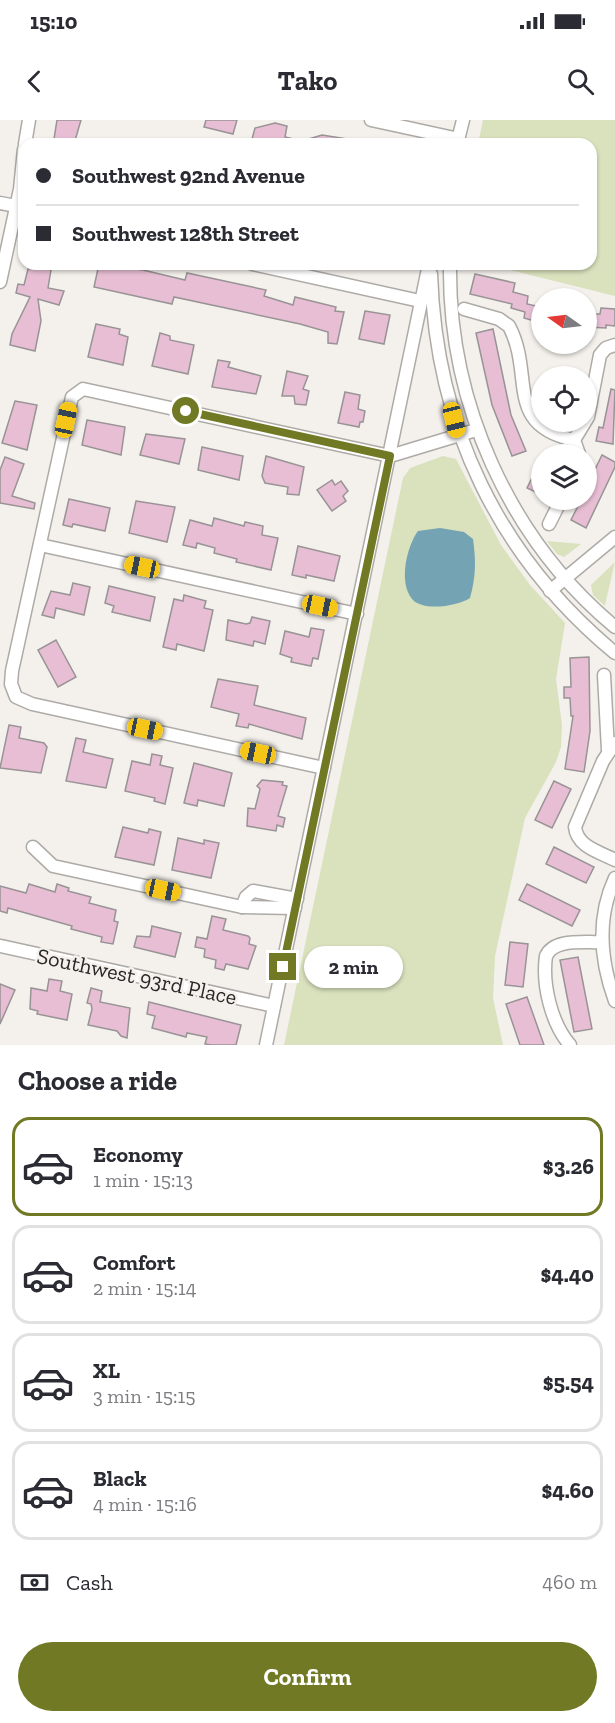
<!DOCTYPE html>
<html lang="en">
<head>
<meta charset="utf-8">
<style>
	:root { --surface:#fff; --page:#f7f7f7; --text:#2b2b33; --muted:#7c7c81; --line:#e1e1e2; --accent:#717924 }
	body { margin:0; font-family:"Zilla Slab",serif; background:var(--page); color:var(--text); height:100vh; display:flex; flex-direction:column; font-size:22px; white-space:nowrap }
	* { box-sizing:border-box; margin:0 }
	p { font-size:20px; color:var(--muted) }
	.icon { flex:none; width:33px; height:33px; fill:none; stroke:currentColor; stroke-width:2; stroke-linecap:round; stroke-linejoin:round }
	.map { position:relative; height:925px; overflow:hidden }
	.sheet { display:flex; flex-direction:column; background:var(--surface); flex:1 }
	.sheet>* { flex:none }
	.guide { position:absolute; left:18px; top:18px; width:579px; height:132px; border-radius:18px; box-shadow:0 2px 4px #0004; display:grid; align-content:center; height:132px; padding:0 18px; background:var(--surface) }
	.needle { width:39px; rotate:284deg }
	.controls { position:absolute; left:531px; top:168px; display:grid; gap:12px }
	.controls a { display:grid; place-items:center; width:66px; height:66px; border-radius:50%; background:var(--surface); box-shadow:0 2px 4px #0004; font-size:30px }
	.end { position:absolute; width:27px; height:27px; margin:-14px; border:8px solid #717924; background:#fff; box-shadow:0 0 0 3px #fff }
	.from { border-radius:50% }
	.bubble { position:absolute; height:42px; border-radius:21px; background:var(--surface); box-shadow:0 2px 4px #0004; font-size:20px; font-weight:700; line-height:42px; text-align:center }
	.car { position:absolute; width:18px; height:36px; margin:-18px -9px; border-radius:8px; box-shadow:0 0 4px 2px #0007; background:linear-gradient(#f5c518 24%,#345 0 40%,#f5c518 0 76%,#345 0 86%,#f5c518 0) }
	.guide b { display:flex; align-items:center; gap:21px; height:57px; font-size:22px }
	.guide b+b { border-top:2px solid var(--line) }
	.guide i { width:15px; height:15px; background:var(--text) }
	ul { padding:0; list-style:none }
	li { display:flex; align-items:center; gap:18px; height:99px; margin:0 12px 9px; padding:0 6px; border:3px solid var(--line); border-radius:18px }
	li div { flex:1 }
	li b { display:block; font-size:22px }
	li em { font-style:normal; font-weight:700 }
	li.current { border-color:var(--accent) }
	li>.icon { width:54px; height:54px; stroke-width:1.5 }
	h2 { padding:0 18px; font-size:27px; line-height:72px }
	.pay { display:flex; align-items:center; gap:15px; height:66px; padding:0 18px; font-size:22px }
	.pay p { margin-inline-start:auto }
	.action { display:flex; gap:12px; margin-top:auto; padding:12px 18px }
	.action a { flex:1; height:69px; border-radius:36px; background:var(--accent); color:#fff; font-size:24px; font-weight:700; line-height:69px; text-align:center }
	.status { display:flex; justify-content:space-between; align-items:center; height:42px; padding:0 30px; background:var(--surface); direction:ltr }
	.status svg { height:16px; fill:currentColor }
	header { display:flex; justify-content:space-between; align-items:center; height:78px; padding:0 18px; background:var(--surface); font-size:27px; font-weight:700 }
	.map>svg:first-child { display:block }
</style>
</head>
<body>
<div class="status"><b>15:10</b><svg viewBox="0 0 49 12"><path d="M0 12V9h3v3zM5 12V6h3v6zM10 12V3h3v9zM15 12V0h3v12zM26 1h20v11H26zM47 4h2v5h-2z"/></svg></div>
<header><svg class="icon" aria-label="back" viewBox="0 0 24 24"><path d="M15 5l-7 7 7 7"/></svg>Tako<svg class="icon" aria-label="search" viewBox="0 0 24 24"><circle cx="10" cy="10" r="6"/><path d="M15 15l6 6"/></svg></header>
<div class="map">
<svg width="615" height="925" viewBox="0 0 615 925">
	<rect width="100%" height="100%" fill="#f4f1ec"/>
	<!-- green -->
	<g fill="#d9e1bd">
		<path d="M483 0H615V176L486 144H591V24H478Z"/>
		<path d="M443 336 456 339 501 425 530 465 565 503 556 559 562 605 561 627 556 642 525 698 495 836 493 878 503 925H284L403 358 410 348Z"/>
		<path d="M547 421 581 424 564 437 557 434Z"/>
		<path d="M615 442 605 485V486L593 475 591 465Z"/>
	</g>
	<!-- water -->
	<path fill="#74a3b3" d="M440 408 464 412 473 419C476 441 476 456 470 478 458 486 423 492 412 479 398 462 407 426 418 411Z"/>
	<!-- building -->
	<g fill="#e8bed4" stroke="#989395" stroke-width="1.5">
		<path d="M57 0H81L74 24 54 19Z"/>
		<path d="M206 0H237L233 14 204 7Z"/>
		<path d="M275 3 287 6 285 17 302 21 322 15 348 19 347 24H274L252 19 255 8Z"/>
		<path d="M33 144H52L48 168 64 171 59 185 38 179 41 201 35 231 10 225 12 214 30 177 16 173 18 164 24 165 28 149 32 148Z"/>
		<path d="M99 144 143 150 185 160 187 153 266 170 264 176 293 185 295 177 336 187 335 191 344 192 337 224 328 223V212L300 204 174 177 172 184 94 167Z"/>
		<path d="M475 154 515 163 513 172 528 176 527 184 541 187 538 202 524 198 525 192 511 188 512 184 470 174Z"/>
		<path d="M601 188 615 189V206L606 205V208L586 207V194H600Z"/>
		<path d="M365 191 390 195 384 224 359 219Z"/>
		<path d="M96 204 120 209 119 214 128 217 123 245 88 237Z"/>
		<path d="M493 209 511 295 526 331 512 336 492 285 476 213Z"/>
		<path d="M160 213 170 216V220L194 225 188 254 152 246Z"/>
		<path d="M218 240 230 242 228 247 261 256 256 274 212 267Z"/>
		<path d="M287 251 308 256 303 269 309 271 306 285 295 284 294 276H282Z"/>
		<path d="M611 269 615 270 613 324 596 321 599 307 603 308Z"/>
		<path d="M345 272 360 275 358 289 365 291 363 302H360L359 307 338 303Z"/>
		<path d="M15 281 37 285 27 330 2 323Z"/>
		<path d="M87 300 125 307 121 335 82 325Z"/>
		<path d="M146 314 185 319 179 344 140 335Z"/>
		<path d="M202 327 243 336 239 360 198 350Z"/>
		<path d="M602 335 615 342V347L586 408 571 400 581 380H586V368Z"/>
		<path d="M266 336 304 347 299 375 287 374 288 367 265 363 262 356Z"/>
		<path d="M5 337 24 344 12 376 35 383 34 389 0 383V350Z"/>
		<path d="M542 338V375L527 368Z"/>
		<path d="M332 360 335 365 341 361 348 371 343 376 346 381 332 391 317 370Z"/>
		<path d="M69 379 110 388 105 411 73 404 72 407 63 405Z"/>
		<path d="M136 381 175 387 167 422 129 413Z"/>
		<path d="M214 398 244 406 245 402 263 406 262 415 278 418 271 450 236 442 237 439 214 433 215 428 197 423 196 428 183 425 190 400 212 406Z"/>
		<path d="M298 426 340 436 334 461 306 455V458L292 455Z"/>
		<path d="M73 463 90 467 84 495 56 488 54 498 42 495 51 471 70 475Z"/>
		<path d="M109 466 155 477 150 501 112 492 114 486 105 483Z"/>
		<path d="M184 475 206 481 204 488 213 490 204 531 177 524 176 530 163 527 174 479 183 481Z"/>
		<path d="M252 497 270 501 265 524 254 521 253 526 226 520 228 500 246 504 250 503Z"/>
		<path d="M311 508 324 510 318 539 313 538 311 546 291 542 292 538 280 534 285 511 309 517Z"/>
		<path d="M56 520 76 557 58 567 38 530Z"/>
		<path d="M589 537 590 611 584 652 565 649 573 596H571L570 578H564V567H571L570 538Z"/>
		<path d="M218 559 258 566 254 585 306 598 302 619 249 604 248 608 236 606 239 594 211 587Z"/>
		<path d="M9 605 21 607 19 618 44 623 47 627 41 653 0 648Z"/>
		<path d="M76 618 86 620 83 632 113 639 106 668 66 661Z"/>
		<path d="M152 634 162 636 160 645 173 648 165 684 154 681 155 678 125 671 132 641 150 645Z"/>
		<path d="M194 643 232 653 224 686 198 680 197 686 184 683Z"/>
		<path d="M262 660 283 662 282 665 287 666 278 696 285 698 283 707 277 705 276 711 247 706 248 688 255 689 260 669 257 666Z"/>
		<path d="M554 661 571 669 552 708 535 700Z"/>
		<path d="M123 707 148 713 149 709 161 712 154 745 115 737Z"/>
		<path d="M178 718 204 724V720L219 723 211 758 172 750Z"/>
		<path d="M554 727 594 747 586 763 546 744Z"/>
		<path d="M29 764 55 772 57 764 69 768 68 771 91 777 89 783 116 790 114 801 118 802 113 824 101 822 102 817 71 809 72 806 8 788 7 793 0 791V766L26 773Z"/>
		<path d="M527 764 580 790 572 806 519 780Z"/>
		<path d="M212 796 226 799 223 810 248 816 250 818 249 824 256 826 248 849 226 844 224 850 215 848 216 840 204 837 205 829 195 827 197 817 207 819Z"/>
		<path d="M152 806 181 813 175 837 134 827 137 816 150 817Z"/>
		<path d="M510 822 528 824 523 867 505 865Z"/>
		<path d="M578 837 592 909 574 912 560 840Z"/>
		<path d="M49 859 62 861 60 871 72 874 67 900 37 894 38 891 30 889 31 868 47 871Z"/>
		<path d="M0 864 15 870 0 904Z"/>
		<path d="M91 868 102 871 100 882 130 888 127 918 121 916 117 911 88 905 92 889 91 884 87 883Z"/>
		<path d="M527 877 544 925H520L506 884Z"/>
		<path d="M149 882 241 905 236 925H211L205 924 207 917 187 913 186 917 152 908 155 896 147 894Z"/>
	</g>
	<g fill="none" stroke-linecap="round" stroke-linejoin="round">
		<defs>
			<g id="minor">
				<path d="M371 0 459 19"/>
				<path d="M25 24 29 0"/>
				<path d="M457 24 463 0"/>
				<path d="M0 83 16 86"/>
				<path d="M252 144 420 181"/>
				<path d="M450 144C448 282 509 419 615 507"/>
				<path d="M431 154C436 306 498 436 615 533"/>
				<path d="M0 162 20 69 24 29"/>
				<path d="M464 189 499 199 509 206C535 255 503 305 574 320"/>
				<path d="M574 320 588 297 600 235 606 228 615 225"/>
				<path d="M574 320 579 334"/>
				<path d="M549 404 561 380"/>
				<path d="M40 425 357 494"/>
				<path d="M550 471 615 417"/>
				<path d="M604 555 608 630"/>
				<path d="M615 623 603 641 575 707C577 727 600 732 615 740"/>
				<path d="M324 648 32 584 16 577 11 564 12 551 72 277 83 269 390 336 476 310"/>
				<path d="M33 727 53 746 242 787 295 788"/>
				<path d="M615 758C596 799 600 840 615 881"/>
				<path d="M242 787 246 777 253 771 297 779"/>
				<path d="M1 826 274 886"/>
				<path d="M266 925 429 144"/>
				<path d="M570 925C551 903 542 864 546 836 554 818 584 823 602 822"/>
			</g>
		</defs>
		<!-- minor casing -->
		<use href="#minor" stroke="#aeaba7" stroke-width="15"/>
		<!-- minor -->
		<use href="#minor" stroke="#fff" stroke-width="12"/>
	</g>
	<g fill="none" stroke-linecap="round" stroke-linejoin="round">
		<!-- route -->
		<path stroke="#717924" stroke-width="8" d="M186 291 390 336 283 847"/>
	</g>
	<g text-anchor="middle" stroke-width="5" stroke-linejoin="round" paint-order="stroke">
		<!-- street labels -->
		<g font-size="22" fill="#2a2827" stroke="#f4f1ec">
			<text transform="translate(137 856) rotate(12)" y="8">Southwest 93rd Place</text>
		</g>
	</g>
</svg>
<div class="controls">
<a><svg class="needle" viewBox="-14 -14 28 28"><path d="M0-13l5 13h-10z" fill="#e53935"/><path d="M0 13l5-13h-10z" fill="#7c7c81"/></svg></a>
<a><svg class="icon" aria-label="locate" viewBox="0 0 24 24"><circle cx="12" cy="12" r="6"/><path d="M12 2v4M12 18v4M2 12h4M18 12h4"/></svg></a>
<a><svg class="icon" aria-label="layers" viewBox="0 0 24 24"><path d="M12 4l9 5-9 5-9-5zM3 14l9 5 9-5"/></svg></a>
</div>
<i class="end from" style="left:186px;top:291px"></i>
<i class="end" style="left:283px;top:847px"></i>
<div class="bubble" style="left:304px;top:826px;width:99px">2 min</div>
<i class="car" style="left:66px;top:300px;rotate:12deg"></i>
<i class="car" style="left:454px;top:300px;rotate:166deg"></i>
<i class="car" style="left:142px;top:447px;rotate:282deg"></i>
<i class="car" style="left:320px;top:486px;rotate:102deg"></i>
<i class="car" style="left:145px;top:609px;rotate:102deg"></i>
<i class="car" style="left:258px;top:633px;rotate:282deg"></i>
<i class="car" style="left:163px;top:770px;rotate:102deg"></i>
<div class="guide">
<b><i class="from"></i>Southwest 92nd Avenue</b>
<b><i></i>Southwest 128th Street</b>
</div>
</div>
<section class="sheet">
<h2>Choose a ride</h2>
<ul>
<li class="current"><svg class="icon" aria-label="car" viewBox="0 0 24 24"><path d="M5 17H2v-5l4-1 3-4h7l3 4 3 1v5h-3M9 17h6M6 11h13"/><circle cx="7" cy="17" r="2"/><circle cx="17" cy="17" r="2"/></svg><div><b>Economy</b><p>1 min · 15:13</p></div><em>$3.26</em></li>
<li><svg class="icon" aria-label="car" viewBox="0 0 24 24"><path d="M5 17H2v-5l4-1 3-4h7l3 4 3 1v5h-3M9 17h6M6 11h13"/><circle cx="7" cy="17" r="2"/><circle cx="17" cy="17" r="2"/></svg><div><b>Comfort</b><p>2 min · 15:14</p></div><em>$4.40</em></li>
<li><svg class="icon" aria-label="car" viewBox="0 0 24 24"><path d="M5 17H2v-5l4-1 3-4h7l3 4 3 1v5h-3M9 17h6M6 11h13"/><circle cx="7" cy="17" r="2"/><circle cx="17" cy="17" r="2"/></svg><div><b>XL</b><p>3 min · 15:15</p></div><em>$5.54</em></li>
<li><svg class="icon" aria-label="car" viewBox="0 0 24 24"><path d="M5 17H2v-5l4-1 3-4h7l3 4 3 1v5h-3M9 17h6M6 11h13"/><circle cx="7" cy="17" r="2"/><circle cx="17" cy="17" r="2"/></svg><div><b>Black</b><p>4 min · 15:16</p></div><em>$4.60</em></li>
</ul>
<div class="pay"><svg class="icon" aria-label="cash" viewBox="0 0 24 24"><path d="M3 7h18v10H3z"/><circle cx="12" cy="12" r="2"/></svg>Cash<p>460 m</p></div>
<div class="action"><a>Confirm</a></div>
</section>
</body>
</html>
